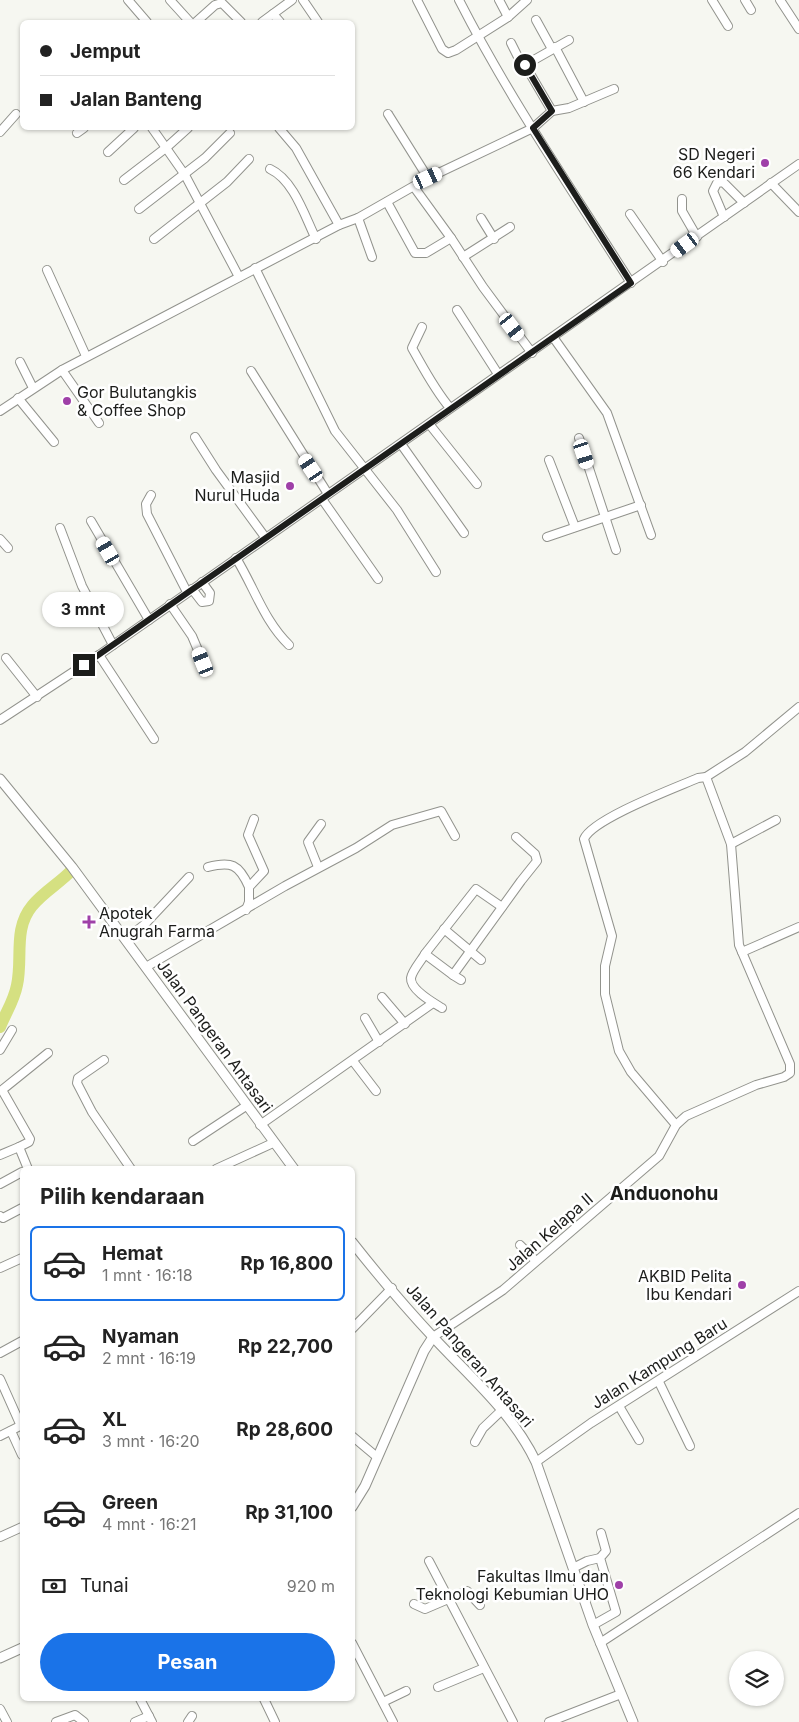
<!DOCTYPE html>
<html lang="id">
<head>
<meta charset="utf-8">
<style>
	:root { --surface:#fff; --page:#f2f2f2; --text:#222; --muted:#767676; --line:#e0e0e0; --accent:#1a73e8 }
	body { margin:0; font-family:Inter,sans-serif; background:var(--page); color:var(--text); height:100vh; display:flex; flex-direction:column; font-size:19px; white-space:nowrap }
	* { box-sizing:border-box; margin:0 }
	p { font-size:16px; color:var(--muted) }
	.icon { flex:none; width:28px; height:28px; fill:none; stroke:currentColor; stroke-width:2; stroke-linecap:round; stroke-linejoin:round }
	.map { position:relative; flex:1; overflow:hidden }
	.panel { position:absolute; left:20px; top:1166px; width:335px; height:535px; display:flex; flex-direction:column; background:var(--surface); border-radius:8px; box-shadow:0 1px 4px #0004 }
	.panel>* { flex:none }
	.hud { position:absolute; left:20px; top:20px; width:335px; height:110px; border-radius:8px; box-shadow:0 1px 4px #0004; display:grid; align-content:center; height:110px; padding:0 20px; background:var(--surface) }
	.buttons { position:absolute; left:729px; top:1651px; display:grid; gap:10px }
	.buttons a { display:grid; place-items:center; width:55px; height:55px; border-radius:50%; background:var(--surface); box-shadow:0 1px 4px #0004; font-size:25px }
	.end { position:absolute; width:22px; height:22px; margin:-11px; border:6px solid #1c1d1b; background:#fff; box-shadow:0 0 0 2px #fff }
	.from { border-radius:50% }
	.bubble { position:absolute; height:35px; border-radius:18px; background:var(--surface); box-shadow:0 1px 4px #0004; font-size:16px; font-weight:700; line-height:35px; text-align:center }
	.car { position:absolute; width:15px; height:30px; margin:-15px -8px; border-radius:6px; box-shadow:0 0 4px 1px #0007; background:linear-gradient(#fff 24%,#345 0 40%,#fff 0 76%,#345 0 86%,#fff 0) }
	.hud b { display:flex; align-items:center; gap:18px; height:48px; font-size:19px }
	.hud b+b { border-top:1px solid var(--line) }
	.hud i { width:12px; height:12px; background:var(--text) }
	ul { padding:0; list-style:none }
	li { display:flex; align-items:center; gap:15px; height:75px; margin:0 10px 8px; padding:0 10px; border:2px solid transparent; border-radius:8px }
	li div { flex:1 }
	li b { display:block; font-size:19px }
	li em { font-style:normal; font-weight:700 }
	li.current { border-color:var(--accent) }
	li>.icon { width:45px; height:45px; stroke-width:1.5 }
	h2 { padding:0 20px; font-size:22px; line-height:60px }
	.pay { display:flex; align-items:center; gap:12px; height:55px; padding:0 20px; font-size:19px }
	.pay p { margin-inline-start:auto }
	.primary-button { display:flex; gap:10px; margin-top:auto; padding:10px 20px }
	.primary-button a { flex:1; height:58px; border-radius:30px; background:var(--accent); color:#fff; font-size:20px; font-weight:700; line-height:58px; text-align:center }
	.map>svg:first-child { display:block }
</style>
</head>
<body>
<div class="map">
<svg width="799" height="1722" viewBox="0 0 799 1722">
	<rect width="100%" height="100%" fill="#f6f7f1"/>
	<g fill="none" stroke-linecap="round" stroke-linejoin="round">
		<!-- river -->
		<path stroke="#d5e081" stroke-width="12" d="M0 1027C6 1012 14 1001 17 985 23 958 13 929 32 906 43 892 60 883 72 870"/>
		<defs>
			<g id="minor">
				<path d="M128 0 147 22"/>
				<path d="M170 0 190 22"/>
				<path d="M303 0 318 22"/>
				<path d="M417 0 442 49 448 53 456 50 508 17 527 0"/>
				<path d="M459 0C509 98 572 190 631 283"/>
				<path d="M499 0 508 17"/>
				<path d="M712 0 728 26"/>
				<path d="M745 0 751 10"/>
				<path d="M780 0 799 29"/>
				<path d="M273 14 280 22"/>
				<path d="M536 20 552 49"/>
				<path d="M196 22 215 5 222 3 241 22"/>
				<path d="M262 22 292 0"/>
				<path d="M511 43 518 57 526 63"/>
				<path d="M555 47 584 102"/>
				<path d="M552 111 525 65 569 40"/>
				<path d="M388 114 428 178"/>
				<path d="M152 128 185 175 239 277"/>
				<path d="M279 128 296 148 339 225"/>
				<path d="M0 132 16 114"/>
				<path d="M77 133 84 128"/>
				<path d="M108 152 134 128"/>
				<path d="M270 169C294 180 305 217 316 239"/>
				<path d="M124 180 167 147 188 128"/>
				<path d="M771 183 799 212"/>
				<path d="M682 199V211L697 237"/>
				<path d="M387 202 415 253H426L451 238 414 187"/>
				<path d="M139 209 205 158 230 133"/>
				<path d="M630 214 663 262"/>
				<path d="M724 217 713 191 717 183 723 182 744 203"/>
				<path d="M358 218 372 257"/>
				<path d="M481 218 494 239"/>
				<path d="M451 238 483 287 532 353"/>
				<path d="M154 239 227 182 249 159"/>
				<path d="M463 257 510 227"/>
				<path d="M255 268 335 431 397 510 436 572"/>
				<path d="M47 270 86 356"/>
				<path d="M457 310 498 374"/>
				<path d="M422 327 412 348C424 369 434 389 450 408"/>
				<path d="M553 337 607 413 651 535"/>
				<path d="M20 362 33 388"/>
				<path d="M62 370 99 423"/>
				<path d="M251 371 328 494"/>
				<path d="M18 398 54 442"/>
				<path d="M0 411 62 370 339 225 358 218 428 178 533 128 552 111 569 108 614 89"/>
				<path d="M430 425 477 484"/>
				<path d="M195 437 216 470 265 537"/>
				<path d="M579 438 616 550"/>
				<path d="M401 444 464 533"/>
				<path d="M549 460 575 527"/>
				<path d="M151 495 146 504 147 514 187 592"/>
				<path d="M322 499 378 579"/>
				<path d="M91 521 149 620"/>
				<path d="M60 528 82 586 113 645"/>
				<path d="M547 537 641 505"/>
				<path d="M0 539 8 548"/>
				<path d="M236 558C254 587 264 621 289 645"/>
				<path d="M192 589 202 602 209 601 210 593 202 582"/>
				<path d="M170 604 192 636 203 662"/>
				<path d="M99 655 154 739"/>
				<path d="M6 658 37 697"/>
				<path d="M0 720 99 655 799 164"/>
				<path d="M731 844 776 820"/>
				<path d="M208 867C231 861 239 864 249 887"/>
				<path d="M318 867 308 842 321 824"/>
				<path d="M246 910 249 902V887L264 871 248 835 254 819"/>
				<path d="M444 929 481 960"/>
				<path d="M126 939 144 925 189 877"/>
				<path d="M742 952 799 927"/>
				<path d="M425 954C421 961 412 971 411 978 410 990 434 1003 442 1008"/>
				<path d="M146 967 285 886 356 848 392 825 441 811 455 836"/>
				<path d="M453 975 425 954 428 950 476 889 502 907"/>
				<path d="M461 980 453 975 521 881 537 861 535 854 516 837"/>
				<path d="M382 997 405 1024"/>
				<path d="M365 1018 379 1042"/>
				<path d="M0 1050 12 1030"/>
				<path d="M104 1060 78 1078 77 1083 92 1112 131 1169"/>
				<path d="M353 1061 376 1091"/>
				<path d="M260 1125 433 1003"/>
				<path d="M676 1125 631 1072 619 1051 605 994V966L612 936 584 839C592 819 675 788 698 778L706 777 745 752 799 707"/>
				<path d="M193 1141 246 1106"/>
				<path d="M0 1155 19 1147"/>
				<path d="M28 1169 19 1147 29 1142 30 1139 2 1090 48 1053"/>
				<path d="M216 1169 273 1143"/>
				<path d="M0 1184 22 1172"/>
				<path d="M0 1216 3 1218 22 1208"/>
				<path d="M520 1245 536 1261"/>
				<path d="M0 1268 22 1258"/>
				<path d="M352 1329 392 1288"/>
				<path d="M433 1337 503 1290 659 1156 676 1125 686 1116 756 1085 784 1077 790 1073V1064L739 945 731 844 706 777"/>
				<path d="M0 1353 22 1341"/>
				<path d="M0 1379 21 1426"/>
				<path d="M659 1382 690 1446"/>
				<path d="M619 1406 639 1440"/>
				<path d="M11 1431 22 1455"/>
				<path d="M0 1436 22 1425"/>
				<path d="M352 1436 377 1457"/>
				<path d="M475 1442 483 1428 503 1409"/>
				<path d="M536 1462 591 1423 799 1291"/>
				<path d="M0 1537 22 1527"/>
				<path d="M429 1561 513 1722"/>
				<path d="M573 1568 587 1561 600 1558"/>
				<path d="M414 1604 425 1609 467 1591 480 1605"/>
				<path d="M593 1625 616 1612 600 1558 606 1551 601 1533"/>
				<path d="M352 1643 393 1722"/>
				<path d="M600 1643 799 1513"/>
				<path d="M438 1687 484 1668"/>
				<path d="M140 1699 152 1722"/>
				<path d="M264 1699 275 1722"/>
				<path d="M383 1702 406 1691"/>
				<path d="M0 1709 7 1722"/>
				<path d="M56 1722 75 1715 84 1722"/>
				<path d="M135 1722 149 1716"/>
				<path d="M188 1722 192 1716"/>
				<path d="M549 1722 621 1694"/>
			</g>
			<g id="tertiary">
				<path d="M0 779 72 867 294 1169"/>
				<path d="M352 1242C378 1275 406 1308 434 1338 471 1378 512 1412 536 1462L593 1625 633 1722"/>
				<path d="M352 1507 365 1486 424 1351 433 1337"/>
				<path d="M0 1658 22 1648"/>
			</g>
		</defs>
		<!-- minor casing -->
		<use href="#minor" stroke="#92938d" stroke-width="10"/>
		<!-- tertiary casing -->
		<use href="#tertiary" stroke="#92938d" stroke-width="11"/>
		<!-- minor -->
		<use href="#minor" stroke="#fff" stroke-width="8"/>
		<!-- tertiary -->
		<use href="#tertiary" stroke="#fff" stroke-width="9"/>
	</g>
	<g fill="none" stroke-linecap="round" stroke-linejoin="round">
		<!-- route -->
		<path stroke="#1c1d1b" stroke-width="6" d="M84 665 631 283 533 128 552 111 525 65"/>
	</g>
	<!-- markers -->
	<g fill="#9f40a8" stroke="#fff" stroke-width="2">
		<circle cx="765" cy="163" r="5"/>
		<circle cx="67" cy="401" r="5"/>
		<circle cx="290" cy="486" r="5"/>
		<path d="M86.5 914.5h5v5h5v5h-5v5h-5v-5h-5v-5h5z"/>
		<circle cx="742" cy="1285" r="5"/>
		<circle cx="619" cy="1585" r="5"/>
	</g>
	<g text-anchor="middle" stroke-width="5" stroke-linejoin="round" paint-order="stroke">
		<!-- poi labels -->
		<g font-size="16" fill="#1c1d1b" stroke="#fff" text-anchor="end">
			<text x="755" y="160">SD Negeri<tspan x="755" dy="18">66 Kendari</tspan></text>
			<text x="77" y="398" text-anchor="start">Gor Bulutangkis<tspan x="77" dy="18">&amp; Coffee Shop</tspan></text>
			<text x="280" y="483">Masjid<tspan x="280" dy="18">Nurul Huda</tspan></text>
			<text x="99" y="919" text-anchor="start">Apotek<tspan x="99" dy="18">Anugrah Farma</tspan></text>
			<text x="732" y="1282">AKBID Pelita<tspan x="732" dy="18">Ibu Kendari</tspan></text>
			<text x="609" y="1582">Fakultas Ilmu dan<tspan x="609" dy="18">Teknologi Kebumian UHO</tspan></text>
		</g>
		<!-- street labels -->
		<g font-size="16" fill="#1c1d1b" stroke="#fff">
			<text transform="translate(215 1036) rotate(54)" y="6">Jalan Pangeran Antasari</text>
			<text transform="translate(549 1232) rotate(-41)" y="6">Jalan Kelapa II</text>
			<text transform="translate(470 1355) rotate(49)" y="6">Jalan Pangeran Antasari</text>
			<text transform="translate(659 1363) rotate(-32)" y="6">Jalan Kampung Baru</text>
		</g>
		<!-- quarter labels -->
		<g font-size="19" font-weight="bold" fill="#1c1d1b" stroke="#fff">
			<text x="664" y="1200">Anduonohu</text>
		</g>
	</g>
</svg>
<div class="buttons">
<a><svg class="icon" aria-label="layers" viewBox="0 0 24 24"><path d="M12 4l9 5-9 5-9-5zM3 14l9 5 9-5"/></svg></a>
</div>
<i class="end from" style="left:525px;top:65px"></i>
<i class="end" style="left:84px;top:665px"></i>
<div class="bubble" style="left:42px;top:592px;width:82px">3 mnt</div>
<i class="car" style="left:428px;top:178px;rotate:65deg"></i>
<i class="car" style="left:685px;top:245px;rotate:234deg"></i>
<i class="car" style="left:512px;top:327px;rotate:143deg"></i>
<i class="car" style="left:584px;top:454px;rotate:162deg"></i>
<i class="car" style="left:311px;top:468px;rotate:326deg"></i>
<i class="car" style="left:108px;top:551px;rotate:330deg"></i>
<i class="car" style="left:203px;top:662px;rotate:338deg"></i>
<div class="hud">
<b><i class="from"></i>Jemput</b>
<b><i></i>Jalan Banteng</b>
</div>
<section class="panel">
<h2>Pilih kendaraan</h2>
<ul>
<li class="current"><svg class="icon" aria-label="car" viewBox="0 0 24 24"><path d="M5 17H2v-5l4-1 3-4h7l3 4 3 1v5h-3M9 17h6M6 11h13"/><circle cx="7" cy="17" r="2"/><circle cx="17" cy="17" r="2"/></svg><div><b>Hemat</b><p>1 mnt · 16:18</p></div><em>Rp 16,800</em></li>
<li><svg class="icon" aria-label="car" viewBox="0 0 24 24"><path d="M5 17H2v-5l4-1 3-4h7l3 4 3 1v5h-3M9 17h6M6 11h13"/><circle cx="7" cy="17" r="2"/><circle cx="17" cy="17" r="2"/></svg><div><b>Nyaman</b><p>2 mnt · 16:19</p></div><em>Rp 22,700</em></li>
<li><svg class="icon" aria-label="car" viewBox="0 0 24 24"><path d="M5 17H2v-5l4-1 3-4h7l3 4 3 1v5h-3M9 17h6M6 11h13"/><circle cx="7" cy="17" r="2"/><circle cx="17" cy="17" r="2"/></svg><div><b>XL</b><p>3 mnt · 16:20</p></div><em>Rp 28,600</em></li>
<li><svg class="icon" aria-label="car" viewBox="0 0 24 24"><path d="M5 17H2v-5l4-1 3-4h7l3 4 3 1v5h-3M9 17h6M6 11h13"/><circle cx="7" cy="17" r="2"/><circle cx="17" cy="17" r="2"/></svg><div><b>Green</b><p>4 mnt · 16:21</p></div><em>Rp 31,100</em></li>
</ul>
<div class="pay"><svg class="icon" aria-label="cash" viewBox="0 0 24 24"><path d="M3 7h18v10H3z"/><circle cx="12" cy="12" r="2"/></svg>Tunai<p>920 m</p></div>
<div class="primary-button"><a>Pesan</a></div>
</section>
</div>
</body>
</html>
